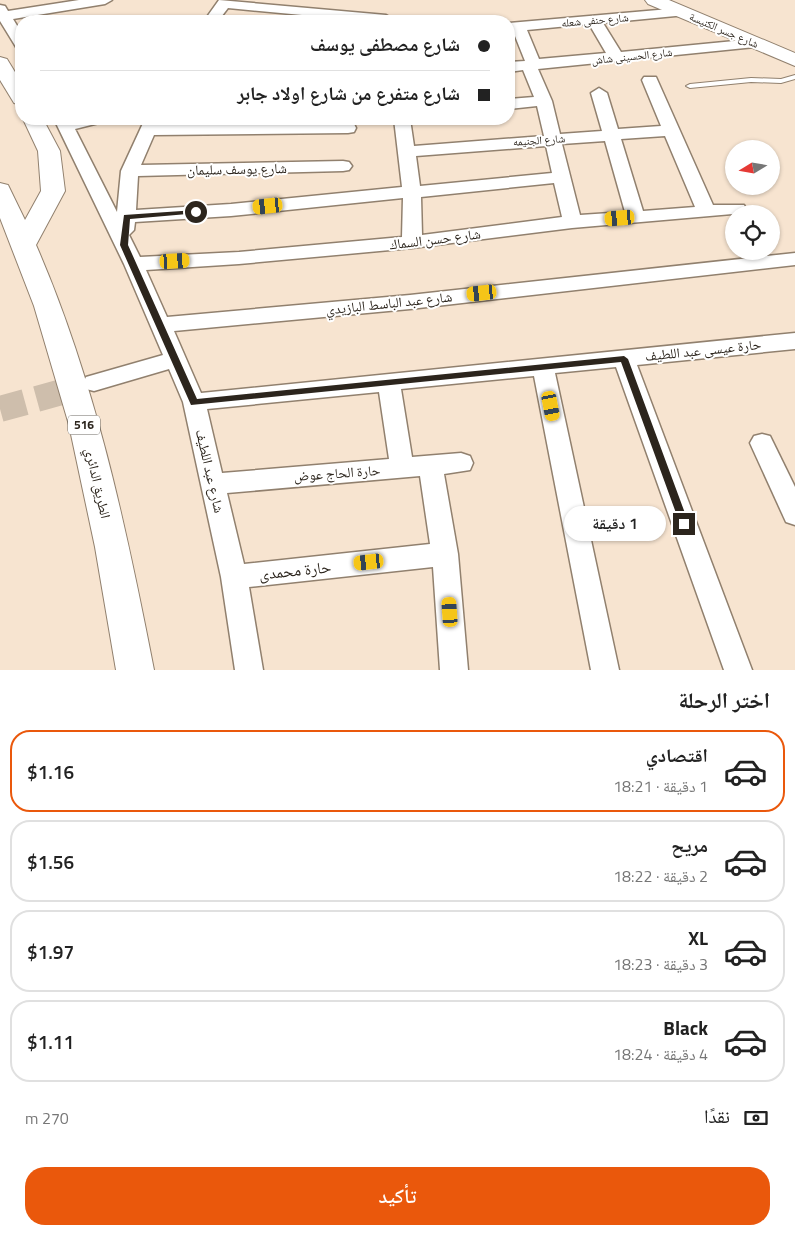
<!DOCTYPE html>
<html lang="ar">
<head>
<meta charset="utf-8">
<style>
	:root { --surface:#fff; --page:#f6f6f6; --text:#222; --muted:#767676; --line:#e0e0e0; --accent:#ea580c }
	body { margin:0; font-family:"Titillium Web","Noto Naskh Arabic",sans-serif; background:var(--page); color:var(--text); direction:rtl; height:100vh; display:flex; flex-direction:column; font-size:19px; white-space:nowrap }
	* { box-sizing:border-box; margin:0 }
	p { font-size:16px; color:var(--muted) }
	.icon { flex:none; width:28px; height:28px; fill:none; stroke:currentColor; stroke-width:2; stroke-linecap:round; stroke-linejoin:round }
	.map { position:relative; height:670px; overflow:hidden; direction:ltr }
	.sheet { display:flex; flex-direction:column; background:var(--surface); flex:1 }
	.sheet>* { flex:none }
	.top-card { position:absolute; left:15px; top:15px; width:500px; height:110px; border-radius:20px; box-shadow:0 1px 4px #0004; direction:rtl; display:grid; align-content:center; height:110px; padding:0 25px; background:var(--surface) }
	.needle { width:32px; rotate:259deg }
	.buttons { position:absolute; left:725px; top:140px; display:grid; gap:10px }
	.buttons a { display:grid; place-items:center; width:55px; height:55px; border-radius:50%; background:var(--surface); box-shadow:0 1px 4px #0004; font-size:25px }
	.end { position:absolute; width:22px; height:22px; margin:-11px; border:6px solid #2c251d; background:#fff; box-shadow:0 0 0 2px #fff }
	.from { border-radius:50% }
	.bubble { position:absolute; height:35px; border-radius:18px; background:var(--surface); box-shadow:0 1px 4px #0004; font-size:16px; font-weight:600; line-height:35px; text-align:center; direction:rtl }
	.car { position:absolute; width:15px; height:30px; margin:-15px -8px; border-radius:6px; box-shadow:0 0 4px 1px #0007; background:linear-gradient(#f5c518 24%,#345 0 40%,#f5c518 0 76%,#345 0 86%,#f5c518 0) }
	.top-card b { display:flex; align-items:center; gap:18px; height:48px; font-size:19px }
	.top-card b+b { border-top:1px solid var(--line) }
	.top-card i { width:12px; height:12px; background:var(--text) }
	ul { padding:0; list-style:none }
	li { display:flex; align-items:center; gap:15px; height:82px; margin:0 10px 8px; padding:0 15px; border:2px solid var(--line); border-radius:20px }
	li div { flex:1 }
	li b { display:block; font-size:19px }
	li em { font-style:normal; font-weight:600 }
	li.selected { border-color:var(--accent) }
	li>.icon { width:45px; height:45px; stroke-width:1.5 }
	h2 { padding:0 25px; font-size:22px; line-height:60px }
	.pay { display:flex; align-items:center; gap:12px; height:55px; padding:0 25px; font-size:19px }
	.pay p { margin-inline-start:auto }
	.button { display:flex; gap:10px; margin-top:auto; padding:10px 25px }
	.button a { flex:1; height:58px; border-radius:20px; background:var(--accent); color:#fff; font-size:20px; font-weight:600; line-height:58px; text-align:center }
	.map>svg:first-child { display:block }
</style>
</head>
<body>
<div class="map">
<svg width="795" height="670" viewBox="0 0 795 670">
	<rect width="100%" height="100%" fill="#f7e4d0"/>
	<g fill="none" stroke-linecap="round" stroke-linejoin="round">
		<!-- street-tunnel-far1 -->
		<path stroke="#cebeac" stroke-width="20" stroke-dasharray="20 10" stroke-linecap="butt" d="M64 391 86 385"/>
		<!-- street-tunnel -->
		<path stroke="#cebeac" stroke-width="26" stroke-dasharray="26 12" stroke-linecap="butt" d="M0 409 69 390"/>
		<defs>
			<path id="lane" d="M795 75V79L781 83 751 82 690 88 686 86 690 84 751 78 781 79Z"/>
			<g id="street">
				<path d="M79 0H112L105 4 13 19 21 32V48L16 47 0 21V5L5 6 8 11Z"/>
				<path d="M219 0 386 15 393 19 392 21H366L228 8 218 21H204Z"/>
				<path d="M681 8 688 12 686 15 603 23 621 52 755 39 762 43 755 47 538 69 552 101 560 134 602 131 591 93 599 88 607 93 618 129 661 126 642 80 644 77H656L713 205H744L746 209 744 213 572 228 412 248 239 264 146 270 167 317 410 295 795 253V265L410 309 174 331 201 393 795 333V349L637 365 752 670H724L616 367 555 373 619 670H591L534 376 401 389 412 457 461 453 470 456 473 463 470 470 444 474 458 554 468 670H440L433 567 249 587 263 670H235L221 577 183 402 169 369 94 391 86 389 83 383 86 377 163 355 124 264 54 119H105L103 122 75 129 117 212 121 171 145 119H161L159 125 348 123 354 124 356 128 354 132 348 133 154 135 141 165 343 161 349 162 352 166 349 170 343 171 138 176 136 210 231 204 402 187 394 119H410L414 146 544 136 537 106 509 109V99L534 97 523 70 509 72V62L525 61 513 31H509V23ZM589 24 606 53 539 59 527 30ZM665 136 695 207 643 211 621 139ZM605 141 625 212 580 215 562 144ZM546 146 552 173 420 186 416 156ZM554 183 562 217 422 235 421 197ZM403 198 402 237 239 252 140 257 129 235 134 230 135 222 231 216ZM379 392 389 459 222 473 207 409ZM420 476 430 544 244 564 227 493Z"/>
				<path d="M762 434 770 436 795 487V525L786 522 750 443 754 436Z"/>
			</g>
			<path id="secondary" d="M645 0H669L795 53V66L648 4Z"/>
			<g id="highway">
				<path d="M0 57 7 59 21 82V105L14 103 0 80Z"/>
				<path d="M23 119H43L60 151 65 191 36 245C95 380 126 526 154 670H116L95 547 69 425 34 306 0 218V183L8 185 25 220 41 191 38 151Z"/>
			</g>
		</defs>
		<!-- lane casing -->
		<use href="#lane" stroke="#91806e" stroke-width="2"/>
		<!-- street casing -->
		<use href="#street" stroke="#91806e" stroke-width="3"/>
		<!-- secondary casing -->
		<use href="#secondary" stroke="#91806e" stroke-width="2"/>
		<!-- highway casing -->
		<use href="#highway" stroke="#91806e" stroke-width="2"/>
		<!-- lane -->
		<use href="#lane" fill="#fff" fill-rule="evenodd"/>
		<!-- street -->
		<use href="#street" fill="#fff" fill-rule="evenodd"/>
		<!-- secondary -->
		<use href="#secondary" fill="#fff" fill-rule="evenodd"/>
		<!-- highway -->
		<use href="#highway" fill="#fff" fill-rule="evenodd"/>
	</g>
	<!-- route -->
	<path fill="#2c251d" d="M196 210 199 213 130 219 128 245 197 399 624 356 628 359 689 524 688 526 684 528 680 524 621 362 191 405 120 245 124 215Z"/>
	<g text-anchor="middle" stroke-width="4" stroke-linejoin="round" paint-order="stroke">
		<!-- far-street labels -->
		<g font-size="11" fill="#2c251d" stroke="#fff">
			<text transform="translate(595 20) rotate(-5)" y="4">شارع حنفى شعله</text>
			<text transform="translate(724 30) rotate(23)" y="4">شارع جسر الكنيسة</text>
			<text transform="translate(632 56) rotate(-6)" y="4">شارع الحسينى شاش</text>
			<text transform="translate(539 140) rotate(-4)" y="4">شارع الجنيمه</text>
		</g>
		<!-- shield labels -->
		<rect fill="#fff" stroke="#6b6661" stroke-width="1" x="68" y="415.5" width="32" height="19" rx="4"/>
		<g font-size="12" font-weight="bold" fill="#2c251d">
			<text x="84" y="429">516</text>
		</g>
		<!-- street labels -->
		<g font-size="14" fill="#2c251d" stroke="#fff">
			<text transform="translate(237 169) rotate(-1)" y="5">شارع يوسف سليمان</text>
			<text transform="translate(435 239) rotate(-7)" y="5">شارع حسن السماك</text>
			<text transform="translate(389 303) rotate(-6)" y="5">شارع عبد الباسط البازيدي</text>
			<text transform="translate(703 350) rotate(-6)" y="5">حارة عيسى عبد اللطيف</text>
			<text transform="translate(210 471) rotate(77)" y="5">شارع عبد اللطيف</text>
			<text transform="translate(337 473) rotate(-4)" y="5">حارة الحاج عوض</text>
			<text transform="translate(98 483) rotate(77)" y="5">الطريق الدائري</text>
		</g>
		<!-- near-street labels -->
		<g font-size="16" fill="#2c251d" stroke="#fff">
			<text transform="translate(295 570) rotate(-6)" y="6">حارة محمدى</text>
		</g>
	</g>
</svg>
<div class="buttons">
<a><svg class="needle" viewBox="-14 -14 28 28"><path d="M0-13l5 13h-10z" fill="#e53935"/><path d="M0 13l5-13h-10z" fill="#767676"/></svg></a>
<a><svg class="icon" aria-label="locate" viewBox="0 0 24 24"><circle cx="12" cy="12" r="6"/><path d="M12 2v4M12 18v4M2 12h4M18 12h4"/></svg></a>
</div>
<i class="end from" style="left:196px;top:212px"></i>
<i class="end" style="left:684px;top:524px"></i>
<div class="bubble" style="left:564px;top:506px;width:102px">1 دقيقة</div>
<i class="car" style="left:268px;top:206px;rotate:264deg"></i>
<i class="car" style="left:620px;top:218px;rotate:265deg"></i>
<i class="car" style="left:175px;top:261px;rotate:87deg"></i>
<i class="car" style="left:482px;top:293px;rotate:264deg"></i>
<i class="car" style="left:551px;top:406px;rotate:169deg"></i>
<i class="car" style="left:369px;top:562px;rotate:264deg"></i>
<i class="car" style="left:450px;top:612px;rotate:356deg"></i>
<div class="top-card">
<b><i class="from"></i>شارع مصطفى يوسف</b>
<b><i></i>شارع متفرع من شارع اولاد جابر</b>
</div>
</div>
<section class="sheet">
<h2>اختر الرحلة</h2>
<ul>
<li class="selected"><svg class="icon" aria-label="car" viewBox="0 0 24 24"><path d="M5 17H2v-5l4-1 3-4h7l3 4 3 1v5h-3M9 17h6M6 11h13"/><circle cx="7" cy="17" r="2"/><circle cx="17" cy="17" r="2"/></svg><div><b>اقتصادي</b><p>1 دقيقة · 18:21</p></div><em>$1.16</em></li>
<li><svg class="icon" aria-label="car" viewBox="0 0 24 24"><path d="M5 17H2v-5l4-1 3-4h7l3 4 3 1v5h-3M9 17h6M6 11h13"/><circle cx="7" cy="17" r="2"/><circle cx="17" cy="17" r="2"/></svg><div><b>مريح</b><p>2 دقيقة · 18:22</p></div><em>$1.56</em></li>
<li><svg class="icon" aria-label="car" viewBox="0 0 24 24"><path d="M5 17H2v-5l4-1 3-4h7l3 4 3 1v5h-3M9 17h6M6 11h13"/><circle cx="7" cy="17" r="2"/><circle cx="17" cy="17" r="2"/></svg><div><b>XL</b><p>3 دقيقة · 18:23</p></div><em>$1.97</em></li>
<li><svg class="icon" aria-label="car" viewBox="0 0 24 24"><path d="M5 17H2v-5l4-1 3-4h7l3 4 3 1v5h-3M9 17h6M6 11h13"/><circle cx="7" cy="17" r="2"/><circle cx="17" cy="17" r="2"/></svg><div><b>Black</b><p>4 دقيقة · 18:24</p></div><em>$1.11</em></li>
</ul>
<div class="pay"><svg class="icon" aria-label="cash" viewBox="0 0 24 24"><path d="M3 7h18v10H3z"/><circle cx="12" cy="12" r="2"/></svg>نقدًا<p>270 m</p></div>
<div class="button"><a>تأكيد</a></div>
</section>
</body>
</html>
